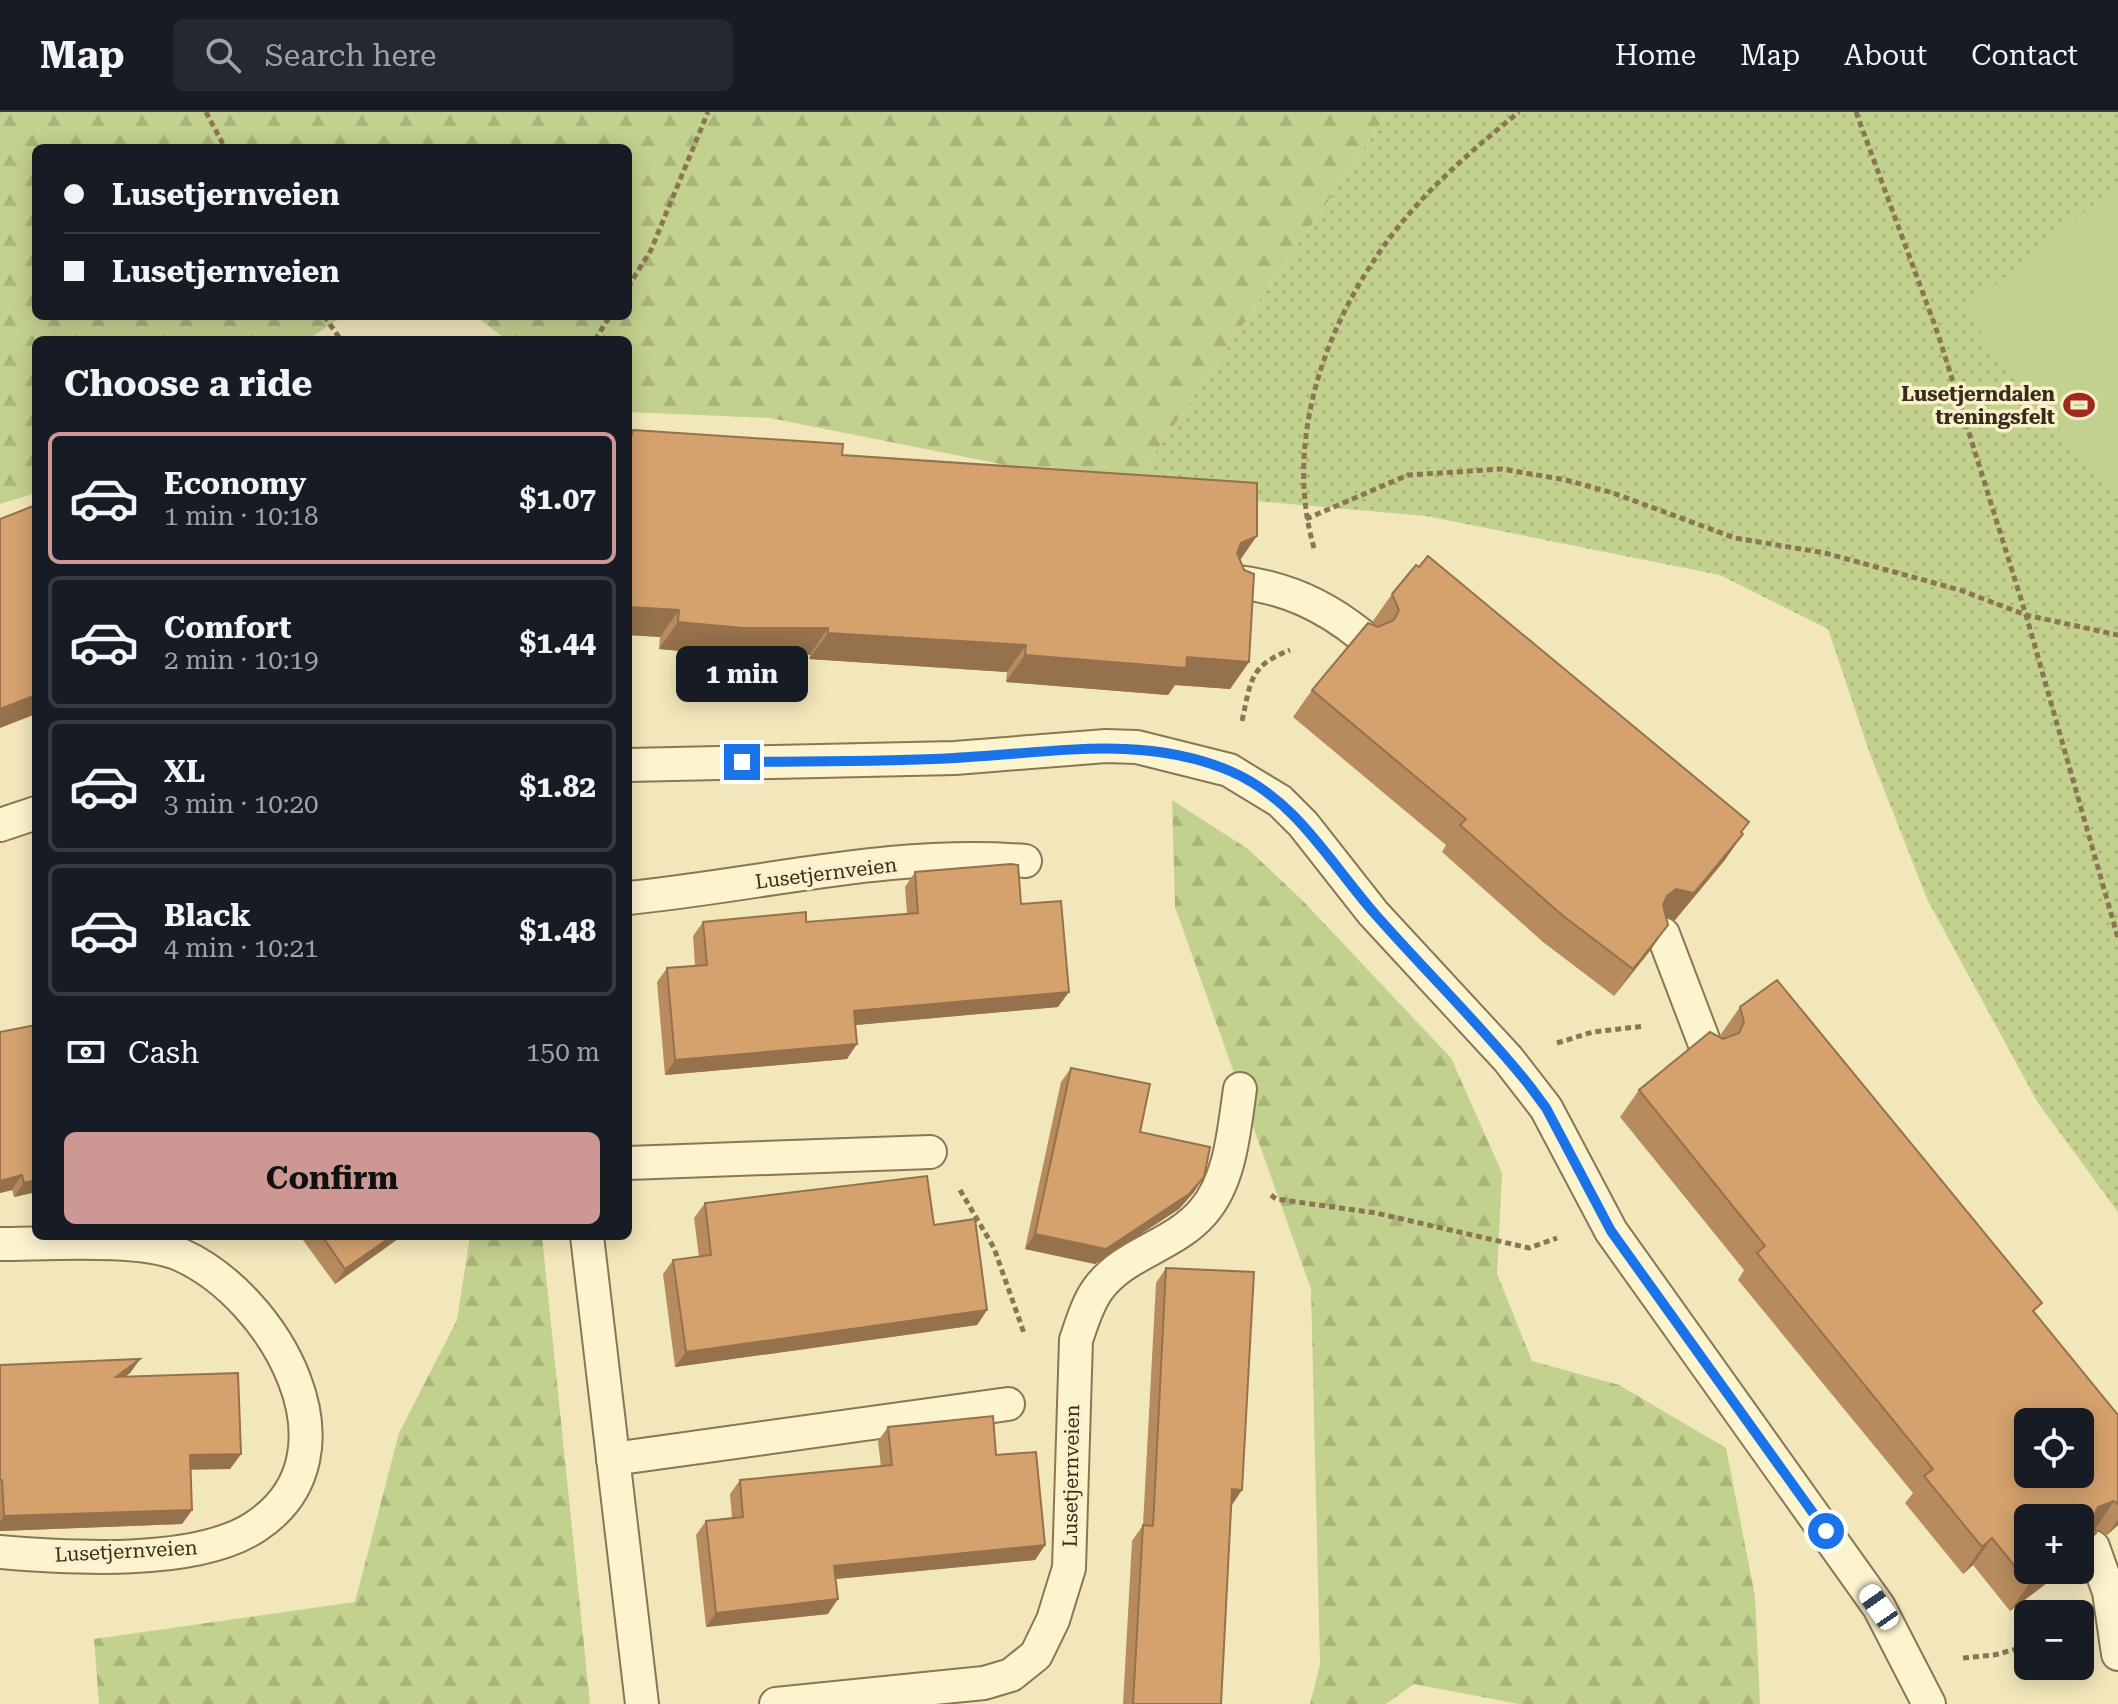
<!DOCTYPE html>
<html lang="en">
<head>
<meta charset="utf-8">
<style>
	:root { --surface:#171b24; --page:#242831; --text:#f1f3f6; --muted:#9ea1a6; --line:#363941; --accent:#cd9894 }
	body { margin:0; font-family:"Roboto Serif",serif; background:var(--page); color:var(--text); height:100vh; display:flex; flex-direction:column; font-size:30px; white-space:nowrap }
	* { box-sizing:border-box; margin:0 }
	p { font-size:26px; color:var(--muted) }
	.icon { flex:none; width:44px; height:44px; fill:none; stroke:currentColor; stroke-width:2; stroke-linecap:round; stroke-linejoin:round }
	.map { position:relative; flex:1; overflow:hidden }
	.sheet { position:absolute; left:32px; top:224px; width:600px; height:904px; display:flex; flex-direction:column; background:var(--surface); border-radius:12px; box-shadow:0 4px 20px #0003 }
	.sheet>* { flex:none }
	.hud { position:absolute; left:32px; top:32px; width:600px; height:176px; border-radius:12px; box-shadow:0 4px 20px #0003; display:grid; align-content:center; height:176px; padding:0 32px; background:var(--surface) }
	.fabs { position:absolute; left:2014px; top:1296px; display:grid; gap:16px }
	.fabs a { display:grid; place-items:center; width:80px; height:80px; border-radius:12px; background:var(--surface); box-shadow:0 4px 20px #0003; font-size:40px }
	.end { position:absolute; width:36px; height:36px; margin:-18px; border:10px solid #1a73e8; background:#fff; box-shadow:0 0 0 4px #fff }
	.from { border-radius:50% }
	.bubble { position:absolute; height:56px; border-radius:12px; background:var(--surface); box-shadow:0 4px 20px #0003; font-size:26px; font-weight:700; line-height:56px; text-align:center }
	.car { position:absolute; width:24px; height:48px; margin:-24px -12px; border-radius:10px; box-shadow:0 0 6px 2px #0007; background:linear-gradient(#fff 24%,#345 0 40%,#fff 0 76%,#345 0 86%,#fff 0) }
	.hud b { display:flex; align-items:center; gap:28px; height:76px; font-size:30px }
	.hud b+b { border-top:2px solid var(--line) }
	.hud i { width:20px; height:20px; background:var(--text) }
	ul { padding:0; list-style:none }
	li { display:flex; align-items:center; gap:24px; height:132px; margin:0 16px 12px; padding:0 16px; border:4px solid var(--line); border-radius:12px }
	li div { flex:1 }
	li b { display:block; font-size:30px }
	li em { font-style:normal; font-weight:700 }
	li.on { border-color:var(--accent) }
	li>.icon { width:72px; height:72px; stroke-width:1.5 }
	h2 { padding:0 32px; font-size:36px; line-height:96px }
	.pay { display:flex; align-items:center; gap:20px; height:88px; padding:0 32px; font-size:30px }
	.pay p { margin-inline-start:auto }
	.button { display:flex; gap:16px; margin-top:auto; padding:16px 32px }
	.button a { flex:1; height:92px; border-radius:12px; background:var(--accent); color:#111; font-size:32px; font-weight:700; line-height:92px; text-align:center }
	header { display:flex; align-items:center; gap:48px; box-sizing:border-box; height:112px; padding:0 40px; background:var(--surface); border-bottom:2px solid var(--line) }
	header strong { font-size:38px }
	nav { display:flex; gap:44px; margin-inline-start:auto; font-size:28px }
	.search { width:560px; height:72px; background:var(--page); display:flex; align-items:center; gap:20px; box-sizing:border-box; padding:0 28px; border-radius:12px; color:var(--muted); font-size:30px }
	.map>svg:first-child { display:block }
</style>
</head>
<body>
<header>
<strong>Map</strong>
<div class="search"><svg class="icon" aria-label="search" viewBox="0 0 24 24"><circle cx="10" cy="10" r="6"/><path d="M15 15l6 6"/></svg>Search here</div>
<nav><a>Home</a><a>Map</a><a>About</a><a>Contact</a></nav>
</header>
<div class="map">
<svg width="2118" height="1592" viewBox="0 0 2118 1592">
	<defs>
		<pattern id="forest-firs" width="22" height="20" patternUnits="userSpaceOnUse" patternTransform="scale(2)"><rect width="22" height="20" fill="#c3d18e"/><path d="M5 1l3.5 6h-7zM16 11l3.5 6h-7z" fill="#a8b47a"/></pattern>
		<pattern id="park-dots" width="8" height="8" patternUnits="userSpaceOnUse" patternTransform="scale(2)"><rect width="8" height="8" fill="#c3d18e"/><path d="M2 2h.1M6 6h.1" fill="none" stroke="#a8b47a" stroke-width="1.8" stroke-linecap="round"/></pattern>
	</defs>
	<rect width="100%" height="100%" fill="#f2e7bb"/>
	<!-- forest -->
	<g fill="url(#forest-firs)">
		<path d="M0 0H1389L1130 378 770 306 628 300V228H507L475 204H628V36H36V204H343L307 228H36V381L0 392Z"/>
		<path d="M1172 688 1248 737 1303 789 1451 946 1502 1061 1497 1162 1532 1249 1619 1273 1726 1336 1755 1484 1760 1592H1519L1414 1572 1386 1592H1310L1320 1553 1311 1177 1175 795Z"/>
		<path d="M470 1124H542L590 1592H99L94 1527 355 1490 399 1321 457 1208Z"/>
	</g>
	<!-- park -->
	<path fill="url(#park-dots)" d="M1389 0H2118V1100L2038 991 1928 789 1870 642 1828 517 1720 463 1426 404 1130 378Z"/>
	<!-- pitch -->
	<path fill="#c3d18e" d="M2118 72V388L1963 199Z"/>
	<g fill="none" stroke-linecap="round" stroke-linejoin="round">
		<defs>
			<g id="service">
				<path d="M1237 470C1285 475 1324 493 1361 523"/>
				<path d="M628 653 955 646 1106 634 1137 635 1229 658 1280 689 1303 712 1373 801 1508 947 1546 996 1611 1119 1879 1495 1929 1592"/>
				<path d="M0 713 36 701"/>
				<path d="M628 786C760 773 893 738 1025 749"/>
				<path d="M1663 822 1706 935"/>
				<path d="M628 1051 930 1040"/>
				<path d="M587 1124 642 1592"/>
				<path d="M0 1132C45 1132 142 1125 181 1143 273 1184 366 1342 255 1415 195 1454 70 1446 0 1440"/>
				<path d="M613 1347 1008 1292"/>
				<path d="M2093 1435 2109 1480 2118 1542"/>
				<path d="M776 1592 984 1571 1011 1563 1036 1543 1053 1508 1069 1456 1076 1228C1082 1211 1087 1192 1098 1177 1124 1141 1174 1134 1203 1100 1231 1068 1234 1017 1240 977"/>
			</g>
		</defs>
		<!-- service casing -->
		<use href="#service" stroke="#8b7653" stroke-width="36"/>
		<!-- path -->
		<g stroke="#8b7653" stroke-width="5" stroke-dasharray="6 4" stroke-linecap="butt">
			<path d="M206 0 225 36"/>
			<path d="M1856 0 1938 222 2026 503 2118 826"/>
			<path d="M628 175 651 138 708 0"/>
			<path d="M324 204 341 228"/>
			<path d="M595 228 610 204"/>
			<path d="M1306 407 1408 363 1502 357 1566 368 1613 381 1735 426 1825 441 1960 478 2026 503 2118 523"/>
			<path d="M1314 436C1278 311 1341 171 1428 81 1456 52 1487 26 1519 0"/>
			<path d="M1242 609C1251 569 1249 554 1290 538"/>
			<path d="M1557 931 1593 920 1645 914"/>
			<path d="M960 1078 994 1136 1024 1221"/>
			<path d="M1271 1083 1276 1087 1376 1101 1529 1136 1557 1126"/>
			<path d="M1963 1546 1994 1543 2028 1534"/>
		</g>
		<!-- service -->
		<use href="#service" stroke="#fcf3cf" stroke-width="32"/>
	</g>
	<!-- wall -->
	<g fill="#b78b5e">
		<path d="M633 318 842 343 1240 448 1249 550 1230 577 1175 573 1168 583 1006 570 1007 560 809 547 810 543H724L659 537 660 525 628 523V324Z"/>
		<path d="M1392 482 1749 710 1741 721 1743 722 1724 749 1675 808 1666 806 1668 813 1649 840 1614 884 1543 830 1442 740 1446 733 1293 605 1312 578 1375 514 1373 509Z"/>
		<path d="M915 760 1021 792 1058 895 856 913 847 947 665 963 657 870 667 856 695 854 693 824 703 810H806L907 802 905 775Z"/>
		<path d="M1740 895 2035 1201 2118 1303V1413L2107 1423 2095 1416 2096 1421 2080 1444V1406L2064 1458 2010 1499 1973 1453 1963 1462 1905 1391 1913 1381 1738 1168 1744 1158 1620 1005 1639 978 1722 927 1721 922Z"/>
		<path d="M0 920 36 1080 14 1085 12 1078 0 1081Z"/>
		<path d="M1071 956 1140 1020 1194 1080 1179 1097 1095 1152 1025 1137 1061 970Z"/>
		<path d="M705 1091 934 1113 987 1198 977 1213 675 1255 663 1162 673 1148 699 1145 694 1106Z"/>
		<path d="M300 1124H402L335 1172Z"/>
		<path d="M1166 1156 1231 1393 1221 1592H1123L1132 1429 1143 1413 1156 1171Z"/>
		<path d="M140 1247 130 1261 125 1265 241 1342 230 1357H191L192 1398 182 1412 0 1419V1253Z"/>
		<path d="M888 1315 996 1343 1045 1433 1035 1448 836 1467 828 1502 706 1515 696 1423 706 1409 732 1406 730 1382 740 1368 881 1355 878 1329Z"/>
	</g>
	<!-- shaded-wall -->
	<g fill="#95714c">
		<path d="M1257 424 1238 451 1223 458 1241 431Z"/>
		<path d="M628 495 679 498 660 525 628 523Z"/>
		<path d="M678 510 828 516 810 543H724L659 537Z"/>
		<path d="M828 521 1026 533 1007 560 809 547Z"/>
		<path d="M1025 543 1187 545 1249 550 1230 577 1175 573 1168 583 1006 570Z"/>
		<path d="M36 583V602L0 616V597Z"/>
		<path d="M1743 722 1724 749 1675 808 1657 804 1667 784Z"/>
		<path d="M1668 813 1649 840 1614 884 1633 857Z"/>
		<path d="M1069 880 1058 895 844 914 854 899Z"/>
		<path d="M857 932 847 947 665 963 675 948Z"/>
		<path d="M22 1063 12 1078 0 1081V1069Z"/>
		<path d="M1204 1065 1194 1080 1179 1097 1095 1152 1025 1137 1035 1122Z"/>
		<path d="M36 1068V1080L14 1085 24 1071Z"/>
		<path d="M392 1124H402L335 1172 345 1157Z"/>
		<path d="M987 1198 977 1213 675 1255 686 1240Z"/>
		<path d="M140 1247 130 1261 105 1280 116 1265Z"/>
		<path d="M241 1342 230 1357 180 1358 190 1343Z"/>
		<path d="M1232 1377 1242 1378 1232 1393Z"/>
		<path d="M2114 1389 2096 1416 2080 1422 2098 1395Z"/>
		<path d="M192 1398 182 1412 0 1419V1410L4 1404Z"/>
		<path d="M2118 1408V1413L2107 1423Z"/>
		<path d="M2096 1421 2080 1444V1433Z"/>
		<path d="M1992 1426 1973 1453 1963 1462 1982 1435Z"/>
		<path d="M1045 1433 1035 1448 824 1468 834 1454Z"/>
		<path d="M2048 1458H2064L2010 1499 2029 1472Z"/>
		<path d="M838 1487 828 1502 706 1515 716 1501Z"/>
	</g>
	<!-- building -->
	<g fill="#d5a26d" stroke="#95714c" stroke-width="2" fill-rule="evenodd">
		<path d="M633 318 843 332 842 343 1257 371V424L1241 431 1237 441 1244 458 1254 462 1249 550 1187 545 1186 556 1025 543 1026 533 828 521V516H743L678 510 679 498 628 495V346L629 331Z"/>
		<path d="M36 393V583L0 597V407Z"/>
		<path d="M1428 444 1749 710 1741 720 1743 722 1694 781 1676 777 1667 784 1663 793 1668 813 1633 857 1562 803 1460 713 1466 707 1312 578 1368 511 1378 515 1394 508 1399 498 1392 482 1416 453 1419 455Z"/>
		<path d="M1011 752 1018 753 1021 792 1061 789 1069 880 854 899 857 932 675 948 667 856 707 853 703 810 806 800V810L918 801 915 760Z"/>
		<path d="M1777 868 2042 1191 2033 1199 2118 1303V1392L2114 1389 2098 1395 2093 1405 2096 1421 2080 1433V1406H2028V1458H2048L2029 1472 1992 1426 1982 1435 1924 1364 1933 1357 1757 1141 1765 1134 1639 978 1710 920 1723 927 1739 921 1744 910 1740 895ZM2028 1310H2080V1362H2028Z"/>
		<path d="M36 913V1068L24 1071 22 1063 0 1069V920Z"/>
		<path d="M1071 956 1150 972 1140 1020 1210 1035 1204 1065 1189 1082 1106 1137 1035 1122Z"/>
		<path d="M927 1064 934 1113 975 1107 987 1198 686 1240 673 1148 711 1143 705 1091Z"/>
		<path d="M322 1124H392L345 1157Z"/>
		<path d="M1166 1156 1254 1160 1242 1378 1232 1377 1221 1592H1133L1143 1413 1153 1414Z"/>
		<path d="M140 1247 116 1265 238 1261 241 1342 190 1343 192 1398 4 1404 2 1368H0V1253Z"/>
		<path d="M993 1304 996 1343 1036 1340 1045 1433 834 1454 838 1487 716 1501 706 1409 743 1405 740 1368 892 1353 888 1315Z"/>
	</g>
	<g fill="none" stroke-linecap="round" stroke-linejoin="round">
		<!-- route -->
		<path stroke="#1a73e8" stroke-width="10" d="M742 650C813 649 884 650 954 646 1047 642 1141 621 1230 659 1296 687 1330 751 1375 802 1426 860 1481 913 1529 973L1546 996 1611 1119 1826 1419"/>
	</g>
	<!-- icons -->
	<defs>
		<symbol id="stadium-bare" viewBox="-9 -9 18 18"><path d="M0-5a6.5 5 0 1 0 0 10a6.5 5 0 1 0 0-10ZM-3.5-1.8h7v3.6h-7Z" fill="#a0281d" stroke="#f9f0cc" stroke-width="2.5" paint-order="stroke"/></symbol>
	</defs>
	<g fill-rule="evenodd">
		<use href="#stadium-bare" x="2057" y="271" width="44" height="44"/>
	</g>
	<g text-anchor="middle" stroke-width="7" stroke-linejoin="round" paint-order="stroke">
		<!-- poi labels -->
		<g font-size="20" font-weight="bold" fill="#392c1a" stroke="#f9f0cc" text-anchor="end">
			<text x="2055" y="289">Lusetjerndalen<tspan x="2055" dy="23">treningsfelt</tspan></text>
		</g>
		<!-- street labels -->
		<g font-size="20" fill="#392c1a" stroke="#f9f0cc">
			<text transform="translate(826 761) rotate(-7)" y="7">Lusetjernveien</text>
			<text transform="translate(1071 1364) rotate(-89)" y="7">Lusetjernveien</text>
			<text transform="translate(126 1439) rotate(-3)" y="7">Lusetjernveien</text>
		</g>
	</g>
</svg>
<div class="fabs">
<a><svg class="icon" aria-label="locate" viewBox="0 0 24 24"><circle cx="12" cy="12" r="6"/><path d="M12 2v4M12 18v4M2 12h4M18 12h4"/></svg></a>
<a>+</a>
<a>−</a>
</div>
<i class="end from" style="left:1826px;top:1419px"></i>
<i class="end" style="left:742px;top:650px"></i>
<div class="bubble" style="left:676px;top:534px;width:132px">1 min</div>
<i class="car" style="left:1879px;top:1495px;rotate:325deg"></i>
<div class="hud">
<b><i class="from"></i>Lusetjernveien</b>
<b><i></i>Lusetjernveien</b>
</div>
<section class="sheet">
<h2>Choose a ride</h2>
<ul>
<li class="on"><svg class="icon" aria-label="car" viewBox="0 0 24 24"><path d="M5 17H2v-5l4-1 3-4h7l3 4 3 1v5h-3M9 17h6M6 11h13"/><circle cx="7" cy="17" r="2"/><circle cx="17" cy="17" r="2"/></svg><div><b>Economy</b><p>1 min · 10:18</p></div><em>$1.07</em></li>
<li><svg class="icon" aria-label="car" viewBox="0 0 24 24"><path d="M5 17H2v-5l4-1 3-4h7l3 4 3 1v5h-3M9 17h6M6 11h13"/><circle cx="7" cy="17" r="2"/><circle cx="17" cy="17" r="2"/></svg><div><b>Comfort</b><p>2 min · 10:19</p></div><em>$1.44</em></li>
<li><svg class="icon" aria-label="car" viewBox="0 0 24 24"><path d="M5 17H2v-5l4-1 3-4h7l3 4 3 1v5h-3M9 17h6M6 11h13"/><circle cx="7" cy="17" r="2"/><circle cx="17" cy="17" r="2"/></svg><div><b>XL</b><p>3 min · 10:20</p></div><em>$1.82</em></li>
<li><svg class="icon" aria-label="car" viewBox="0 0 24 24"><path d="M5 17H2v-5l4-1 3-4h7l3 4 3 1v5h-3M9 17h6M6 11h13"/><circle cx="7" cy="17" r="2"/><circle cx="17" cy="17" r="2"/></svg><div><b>Black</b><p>4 min · 10:21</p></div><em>$1.48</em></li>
</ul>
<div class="pay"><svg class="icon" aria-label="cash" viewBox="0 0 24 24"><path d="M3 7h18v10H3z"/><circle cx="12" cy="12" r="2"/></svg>Cash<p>150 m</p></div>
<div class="button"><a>Confirm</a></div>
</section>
</div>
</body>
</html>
